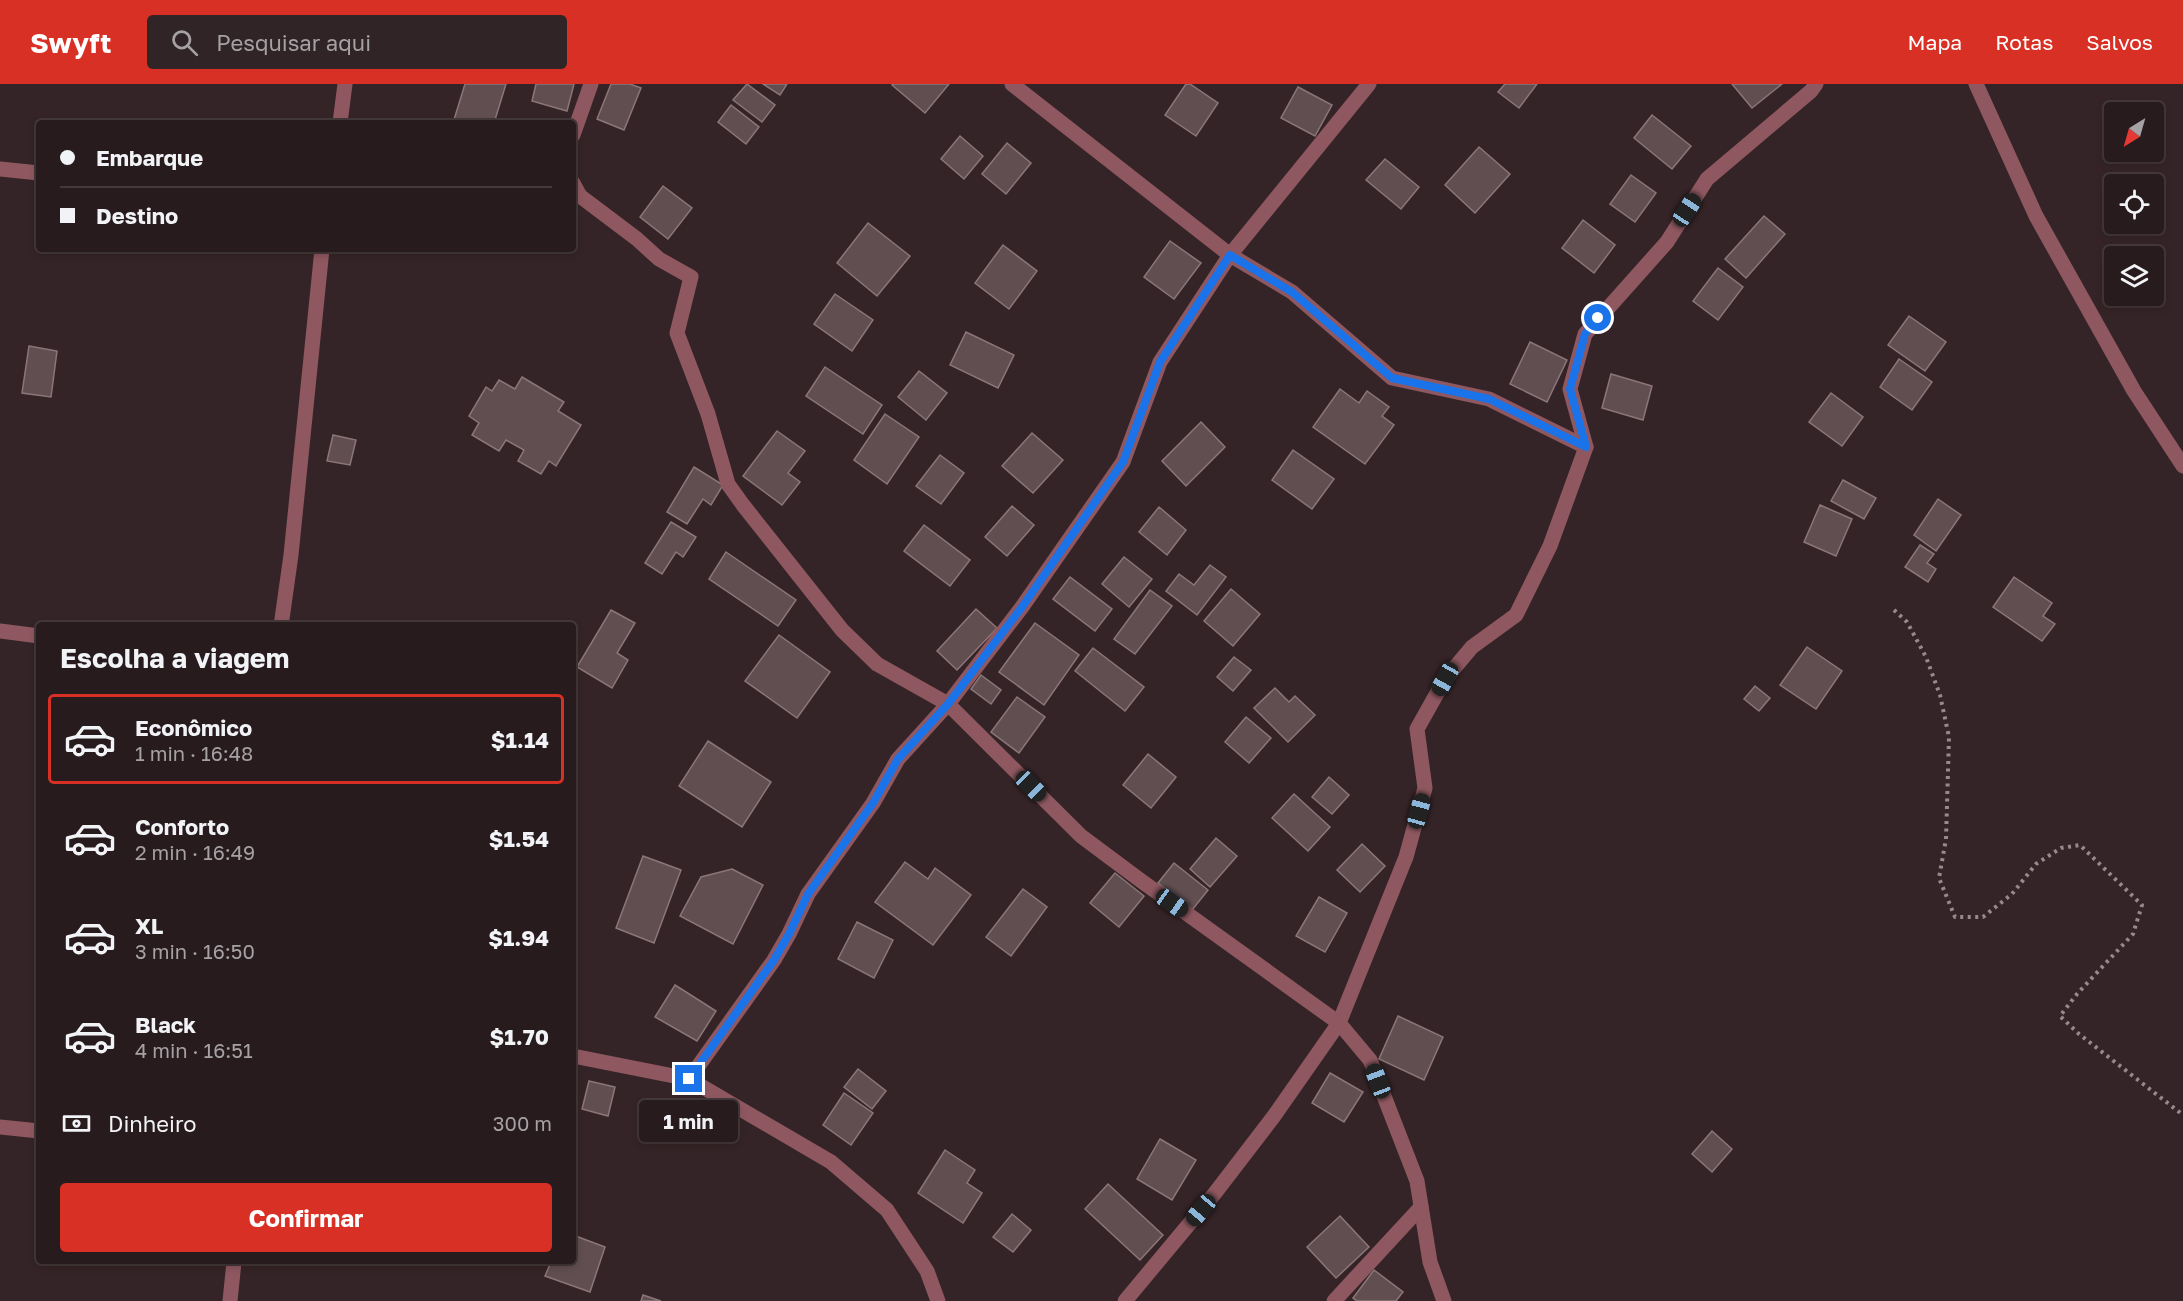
<!DOCTYPE html>
<html lang="pt">
<head>
<meta charset="utf-8">
<style>
	:root { --surface:#281b1d; --page:#302426; --text:#f1f3f6; --muted:#a5a1a4; --line:#44393b; --accent:#d93025 }
	body { margin:0; font-family:"Golos Text",sans-serif; background:var(--page); color:var(--text); height:100vh; display:flex; flex-direction:column; font-size:22px; white-space:nowrap }
	* { box-sizing:border-box; margin:0 }
	p { font-size:20px; color:var(--muted) }
	.icon { flex:none; width:33px; height:33px; fill:none; stroke:currentColor; stroke-width:2; stroke-linecap:round; stroke-linejoin:round }
	.map { position:relative; flex:1; overflow:hidden }
	.sheet { position:absolute; left:36px; top:538px; width:540px; height:642px; display:flex; flex-direction:column; background:var(--surface); border-radius:6px; box-shadow:0 3px 9px #0003,0 0 0 2px var(--line) }
	.sheet>* { flex:none }
	.hud { position:absolute; left:36px; top:36px; width:540px; height:132px; border-radius:6px; box-shadow:0 3px 9px #0003,0 0 0 2px var(--line); display:grid; align-content:center; height:132px; padding:0 24px; background:var(--surface) }
	.needle { width:39px; rotate:217deg }
	.controls { position:absolute; left:2104px; top:18px; display:grid; gap:12px }
	.controls a { display:grid; place-items:center; width:60px; height:60px; border-radius:6px; background:var(--surface); box-shadow:0 3px 9px #0003,0 0 0 2px var(--line); font-size:30px }
	.end { position:absolute; width:27px; height:27px; margin:-14px; border:8px solid #1a73e8; background:#fff; box-shadow:0 0 0 3px #fff }
	.from { border-radius:50% }
	.bubble { position:absolute; height:42px; border-radius:6px; background:var(--surface); box-shadow:0 3px 9px #0003,0 0 0 2px var(--line); font-size:20px; font-weight:700; line-height:42px; text-align:center }
	.car { position:absolute; width:18px; height:36px; margin:-18px -9px; border-radius:8px; box-shadow:0 0 4px 2px #0007; background:linear-gradient(#222 24%,#8ab4d8 0 40%,#222 0 76%,#8ab4d8 0 86%,#222 0) }
	.hud b { display:flex; align-items:center; gap:21px; height:57px; font-size:22px }
	.hud b+b { border-top:2px solid var(--line) }
	.hud i { width:15px; height:15px; background:var(--text) }
	ul { padding:0; list-style:none }
	li { display:flex; align-items:center; gap:18px; height:90px; margin:0 12px 9px; padding:0 12px; border:3px solid transparent; border-radius:6px }
	li div { flex:1 }
	li b { display:block; font-size:22px }
	li em { font-style:normal; font-weight:700 }
	li.active { border-color:var(--accent) }
	li>.icon { width:54px; height:54px; stroke-width:1.5 }
	h2 { padding:0 24px; font-size:27px; line-height:72px }
	.pay { display:flex; align-items:center; gap:15px; height:66px; padding:0 24px; font-size:22px }
	.pay p { margin-inline-start:auto }
	.cta { display:flex; gap:12px; margin-top:auto; padding:12px 24px }
	.cta a { flex:1; height:69px; border-radius:6px; background:var(--accent); color:#fff; font-size:24px; font-weight:700; line-height:69px; text-align:center }
	header { display:flex; align-items:center; gap:36px; box-sizing:border-box; height:84px; padding:0 30px; background:var(--accent); color:#fff }
	header strong { font-size:28px }
	nav { display:flex; gap:33px; margin-inline-start:auto; font-size:21px }
	.search { width:420px; height:54px; background:var(--page); display:flex; align-items:center; gap:15px; box-sizing:border-box; padding:0 21px; border-radius:6px; color:var(--muted); font-size:22px }
	.map>svg:first-child { display:block }
</style>
</head>
<body>
<header>
<strong>Swyft</strong>
<div class="search"><svg class="icon" aria-label="search" viewBox="0 0 24 24"><circle cx="10" cy="10" r="6"/><path d="M15 15l6 6"/></svg>Pesquisar aqui</div>
<nav><a>Mapa</a><a>Rotas</a><a>Salvos</a></nav>
</header>
<div class="map">
<svg width="2183" height="1217" viewBox="0 0 2183 1217">
	<rect width="100%" height="100%" fill="#352427"/>
	<!-- building -->
	<g fill="#614e51" stroke="#8b7679" stroke-width="1.5">
		<path d="M465 0H506L494 39H453Z"/>
		<path d="M536 0H574L567 27 532 17Z"/>
		<path d="M611 0H630L641 4 624 46 597 35Z"/>
		<path d="M747 0 775 21 762 38 733 16Z"/>
		<path d="M763 0H787L780 11Z"/>
		<path d="M894 0H949L925 29 892 1Z"/>
		<path d="M1186 0H1190L1218 19 1196 52 1165 31Z"/>
		<path d="M1505 0H1537L1519 24 1498 8Z"/>
		<path d="M1732 0H1782L1752 24Z"/>
		<path d="M1298 3 1332 21 1315 52 1281 34Z"/>
		<path d="M731 21 759 43 746 60 718 38Z"/>
		<path d="M1652 31 1691 62 1672 85 1634 54Z"/>
		<path d="M960 52 983 72 964 95 941 75Z"/>
		<path d="M1007 59 1031 79 1006 110 982 90Z"/>
		<path d="M1479 63 1510 90 1475 129 1445 101Z"/>
		<path d="M1385 75 1419 103 1401 125 1366 96Z"/>
		<path d="M1631 91 1656 109 1635 138 1610 120Z"/>
		<path d="M663 102 692 124 668 155 640 133Z"/>
		<path d="M1764 132 1785 150 1746 194 1725 175Z"/>
		<path d="M1583 136 1615 161 1594 189 1562 164Z"/>
		<path d="M868 139 910 172 877 212 837 179Z"/>
		<path d="M1170 157 1201 179 1174 215 1144 193Z"/>
		<path d="M1003 161 1037 187 1009 225 975 199Z"/>
		<path d="M1718 184 1743 203 1718 236 1693 217Z"/>
		<path d="M835 210 873 236 852 267 814 240Z"/>
		<path d="M1909 232 1946 258 1925 287 1888 261Z"/>
		<path d="M966 248 1014 271 998 304 950 281Z"/>
		<path d="M1530 258 1567 276 1547 318 1510 300Z"/>
		<path d="M29 262 57 267 51 313 22 309Z"/>
		<path d="M1899 275 1932 298 1912 326 1880 303Z"/>
		<path d="M825 283 882 321 863 350 806 312Z"/>
		<path d="M919 287 947 309 926 336 898 313Z"/>
		<path d="M1611 290 1652 302 1643 336 1602 324Z"/>
		<path d="M522 293 564 318 558 327 581 341 556 382 549 377 541 390 518 377 524 366 506 356 499 367 472 351 479 339 469 332 486 303 492 307 499 296 515 305Z"/>
		<path d="M1340 305 1359 319 1367 307 1389 323 1382 332 1394 341 1365 380 1313 343Z"/>
		<path d="M1831 309 1863 333 1842 362 1809 338Z"/>
		<path d="M885 330 919 353 887 400 854 376Z"/>
		<path d="M1201 338 1225 363 1186 402 1162 377Z"/>
		<path d="M777 347 805 367 788 389 800 398 782 421 743 392Z"/>
		<path d="M1032 349 1063 376 1033 409 1002 382Z"/>
		<path d="M333 351 356 356 350 381 327 377Z"/>
		<path d="M1293 366 1334 395 1312 425 1272 396Z"/>
		<path d="M940 371 964 389 941 420 916 402Z"/>
		<path d="M694 383 723 401 711 421 703 415 687 440 667 428Z"/>
		<path d="M1843 396 1876 414 1864 435 1831 417Z"/>
		<path d="M1938 415 1961 431 1936 467 1914 451Z"/>
		<path d="M1820 421 1852 435 1836 472 1804 458Z"/>
		<path d="M1012 422 1034 441 1007 472 985 453Z"/>
		<path d="M1159 423 1186 446 1167 471 1139 448Z"/>
		<path d="M671 438 696 453 683 473 676 468 662 490 645 479Z"/>
		<path d="M924 441 970 476 950 502 904 467Z"/>
		<path d="M1920 461 1934 470 1927 479 1936 485 1928 498 1905 483Z"/>
		<path d="M726 468 796 516 778 542 709 495Z"/>
		<path d="M1124 473 1152 495 1129 523 1102 500Z"/>
		<path d="M1210 481 1226 493 1197 531 1166 507 1179 490 1194 501Z"/>
		<path d="M1070 493 1112 525 1095 547 1053 515Z"/>
		<path d="M2014 493 2052 519 2043 532 2055 540 2042 557 1993 523Z"/>
		<path d="M1231 505 1260 530 1233 562 1204 537Z"/>
		<path d="M1150 506 1172 522 1135 570 1114 555Z"/>
		<path d="M976 525 997 544 957 586 937 567Z"/>
		<path d="M611 526 635 539 617 569 628 576 612 604 577 583Z"/>
		<path d="M1035 539 1079 571 1044 621 999 588Z"/>
		<path d="M779 551 830 588 797 634 745 597Z"/>
		<path d="M1807 563 1842 587 1816 625 1780 601Z"/>
		<path d="M1093 564 1144 603 1125 627 1075 587Z"/>
		<path d="M1234 573 1251 586 1233 607 1217 593Z"/>
		<path d="M981 591 1001 606 991 620 971 605Z"/>
		<path d="M1755 602 1770 614 1759 627 1744 615Z"/>
		<path d="M1275 604 1289 618 1295 612 1315 631 1288 658 1254 624Z"/>
		<path d="M1017 613 1045 633 1019 669 991 648Z"/>
		<path d="M1246 633 1271 654 1249 679 1225 658Z"/>
		<path d="M708 657 771 698 742 743 679 702Z"/>
		<path d="M1148 670 1176 693 1151 724 1123 701Z"/>
		<path d="M1329 693 1349 711 1332 730 1312 713Z"/>
		<path d="M1294 710 1330 743 1308 767 1272 734Z"/>
		<path d="M1216 754 1237 772 1210 803 1190 785Z"/>
		<path d="M1362 760 1385 782 1360 808 1337 786Z"/>
		<path d="M643 772 681 786 654 859 616 844Z"/>
		<path d="M905 778 928 795 935 784 971 811 933 861 875 818Z"/>
		<path d="M1174 779 1208 806 1192 826 1158 799Z"/>
		<path d="M732 785 763 801 733 860 680 832 701 793Z"/>
		<path d="M1115 789 1144 812 1119 843 1090 819Z"/>
		<path d="M1023 805 1047 823 1011 872 986 853Z"/>
		<path d="M1319 813 1347 829 1325 868 1296 852Z"/>
		<path d="M857 838 893 856 874 894 838 875Z"/>
		<path d="M675 901 716 927 697 957 655 933Z"/>
		<path d="M1398 932 1443 953 1424 996 1379 975Z"/>
		<path d="M858 985 886 1007 872 1025 844 1003Z"/>
		<path d="M1330 989 1363 1008 1344 1038 1312 1019Z"/>
		<path d="M589 997 615 1003 608 1032 582 1025Z"/>
		<path d="M844 1009 873 1029 851 1061 823 1041Z"/>
		<path d="M1712 1047 1732 1065 1712 1088 1692 1070Z"/>
		<path d="M1160 1055 1196 1076 1172 1116 1137 1095Z"/>
		<path d="M945 1066 975 1086 967 1099 982 1109 963 1139 918 1109Z"/>
		<path d="M1108 1100 1163 1151 1140 1176 1085 1125Z"/>
		<path d="M1012 1130 1031 1146 1013 1168 993 1153Z"/>
		<path d="M1340 1132 1369 1163 1336 1194 1307 1163Z"/>
		<path d="M573 1151 605 1163 590 1208 545 1192 551 1178H573Z"/>
		<path d="M1374 1186 1403 1208 1396 1217H1357L1353 1214Z"/>
		<path d="M643 1211 661 1217H641Z"/>
	</g>
	<g fill="none" stroke-linecap="round" stroke-linejoin="round">
		<!-- path -->
		<path stroke="#988a8c" stroke-width="4" stroke-dasharray="3 4.5" stroke-linecap="butt" d="M1894 526 1907 538 1926 573 1940 611 1949 653 1946 755 1939 794 1955 833H1983L2012 810 2036 780 2061 764 2080 761 2142 821 2133 850 2077 910 2060 932 2079 950 2183 1031"/>
		<!-- minor -->
		<g stroke="#8f5860" stroke-width="15">
			<path d="M1012 0 1230 171 1292 208 1392 294 1489 315 1586 363"/>
			<path d="M1976 0 2036 132 2134 307 2183 382"/>
			<path d="M340 39 345 0"/>
			<path d="M573 51 591 0"/>
			<path d="M0 85 39 89"/>
			<path d="M573 99 580 112 637 155 659 175 691 193 677 249 708 330 728 400 743 421 842 546 877 580 948 620 1081 752 1140 796 1339 939 1370 976 1417 1097 1430 1178 1444 1217"/>
			<path d="M281 542 291 471 322 165"/>
			<path d="M0 547 39 552"/>
			<path d="M573 972 689 995 831 1078 887 1126 927 1187 938 1217"/>
			<path d="M689 995 774 876 789 850 808 810 873 719 898 675 948 620 1022 523 1123 378 1160 278 1230 171 1369 0"/>
			<path d="M0 1043 39 1047"/>
			<path d="M230 1217 234 1178"/>
			<path d="M1125 1217 1215 1109 1274 1032 1339 939 1406 773 1425 704 1417 645 1445 595 1472 563 1516 531 1550 462 1586 363 1570 305 1585 250 1667 158 1707 95 1811 7 1816 0"/>
			<path d="M1334 1217 1421 1123"/>
		</g>
	</g>
	<g fill="none" stroke-linecap="round" stroke-linejoin="round">
		<!-- route -->
		<path stroke="#1a73e8" stroke-width="8" d="M689 995 774 876 789 850 808 810 873 719 898 675 948 620 1022 523 1123 378 1160 278 1230 171 1292 208 1392 294 1489 315 1586 363 1570 305 1585 250 1598 234"/>
	</g>
</svg>
<div class="controls">
<a><svg class="needle" viewBox="-14 -14 28 28"><path d="M0-13l5 13h-10z" fill="#e53935"/><path d="M0 13l5-13h-10z" fill="#a5a1a4"/></svg></a>
<a><svg class="icon" aria-label="locate" viewBox="0 0 24 24"><circle cx="12" cy="12" r="6"/><path d="M12 2v4M12 18v4M2 12h4M18 12h4"/></svg></a>
<a><svg class="icon" aria-label="layers" viewBox="0 0 24 24"><path d="M12 4l9 5-9 5-9-5zM3 14l9 5 9-5"/></svg></a>
</div>
<i class="end from" style="left:1598px;top:234px"></i>
<i class="end" style="left:689px;top:995px"></i>
<div class="bubble" style="left:639px;top:1016px;width:99px">1 min</div>
<i class="car" style="left:1687px;top:126px;rotate:33deg"></i>
<i class="car" style="left:1445px;top:595px;rotate:209deg"></i>
<i class="car" style="left:1031px;top:702px;rotate:135deg"></i>
<i class="car" style="left:1419px;top:727px;rotate:15deg"></i>
<i class="car" style="left:1172px;top:819px;rotate:125deg"></i>
<i class="car" style="left:1378px;top:997px;rotate:339deg"></i>
<i class="car" style="left:1201px;top:1126px;rotate:220deg"></i>
<div class="hud">
<b><i class="from"></i>Embarque</b>
<b><i></i>Destino</b>
</div>
<section class="sheet">
<h2>Escolha a viagem</h2>
<ul>
<li class="active"><svg class="icon" aria-label="car" viewBox="0 0 24 24"><path d="M5 17H2v-5l4-1 3-4h7l3 4 3 1v5h-3M9 17h6M6 11h13"/><circle cx="7" cy="17" r="2"/><circle cx="17" cy="17" r="2"/></svg><div><b>Econômico</b><p>1 min · 16:48</p></div><em>$1.14</em></li>
<li><svg class="icon" aria-label="car" viewBox="0 0 24 24"><path d="M5 17H2v-5l4-1 3-4h7l3 4 3 1v5h-3M9 17h6M6 11h13"/><circle cx="7" cy="17" r="2"/><circle cx="17" cy="17" r="2"/></svg><div><b>Conforto</b><p>2 min · 16:49</p></div><em>$1.54</em></li>
<li><svg class="icon" aria-label="car" viewBox="0 0 24 24"><path d="M5 17H2v-5l4-1 3-4h7l3 4 3 1v5h-3M9 17h6M6 11h13"/><circle cx="7" cy="17" r="2"/><circle cx="17" cy="17" r="2"/></svg><div><b>XL</b><p>3 min · 16:50</p></div><em>$1.94</em></li>
<li><svg class="icon" aria-label="car" viewBox="0 0 24 24"><path d="M5 17H2v-5l4-1 3-4h7l3 4 3 1v5h-3M9 17h6M6 11h13"/><circle cx="7" cy="17" r="2"/><circle cx="17" cy="17" r="2"/></svg><div><b>Black</b><p>4 min · 16:51</p></div><em>$1.70</em></li>
</ul>
<div class="pay"><svg class="icon" aria-label="cash" viewBox="0 0 24 24"><path d="M3 7h18v10H3z"/><circle cx="12" cy="12" r="2"/></svg>Dinheiro<p>300 m</p></div>
<div class="cta"><a>Confirmar</a></div>
</section>
</div>
</body>
</html>
